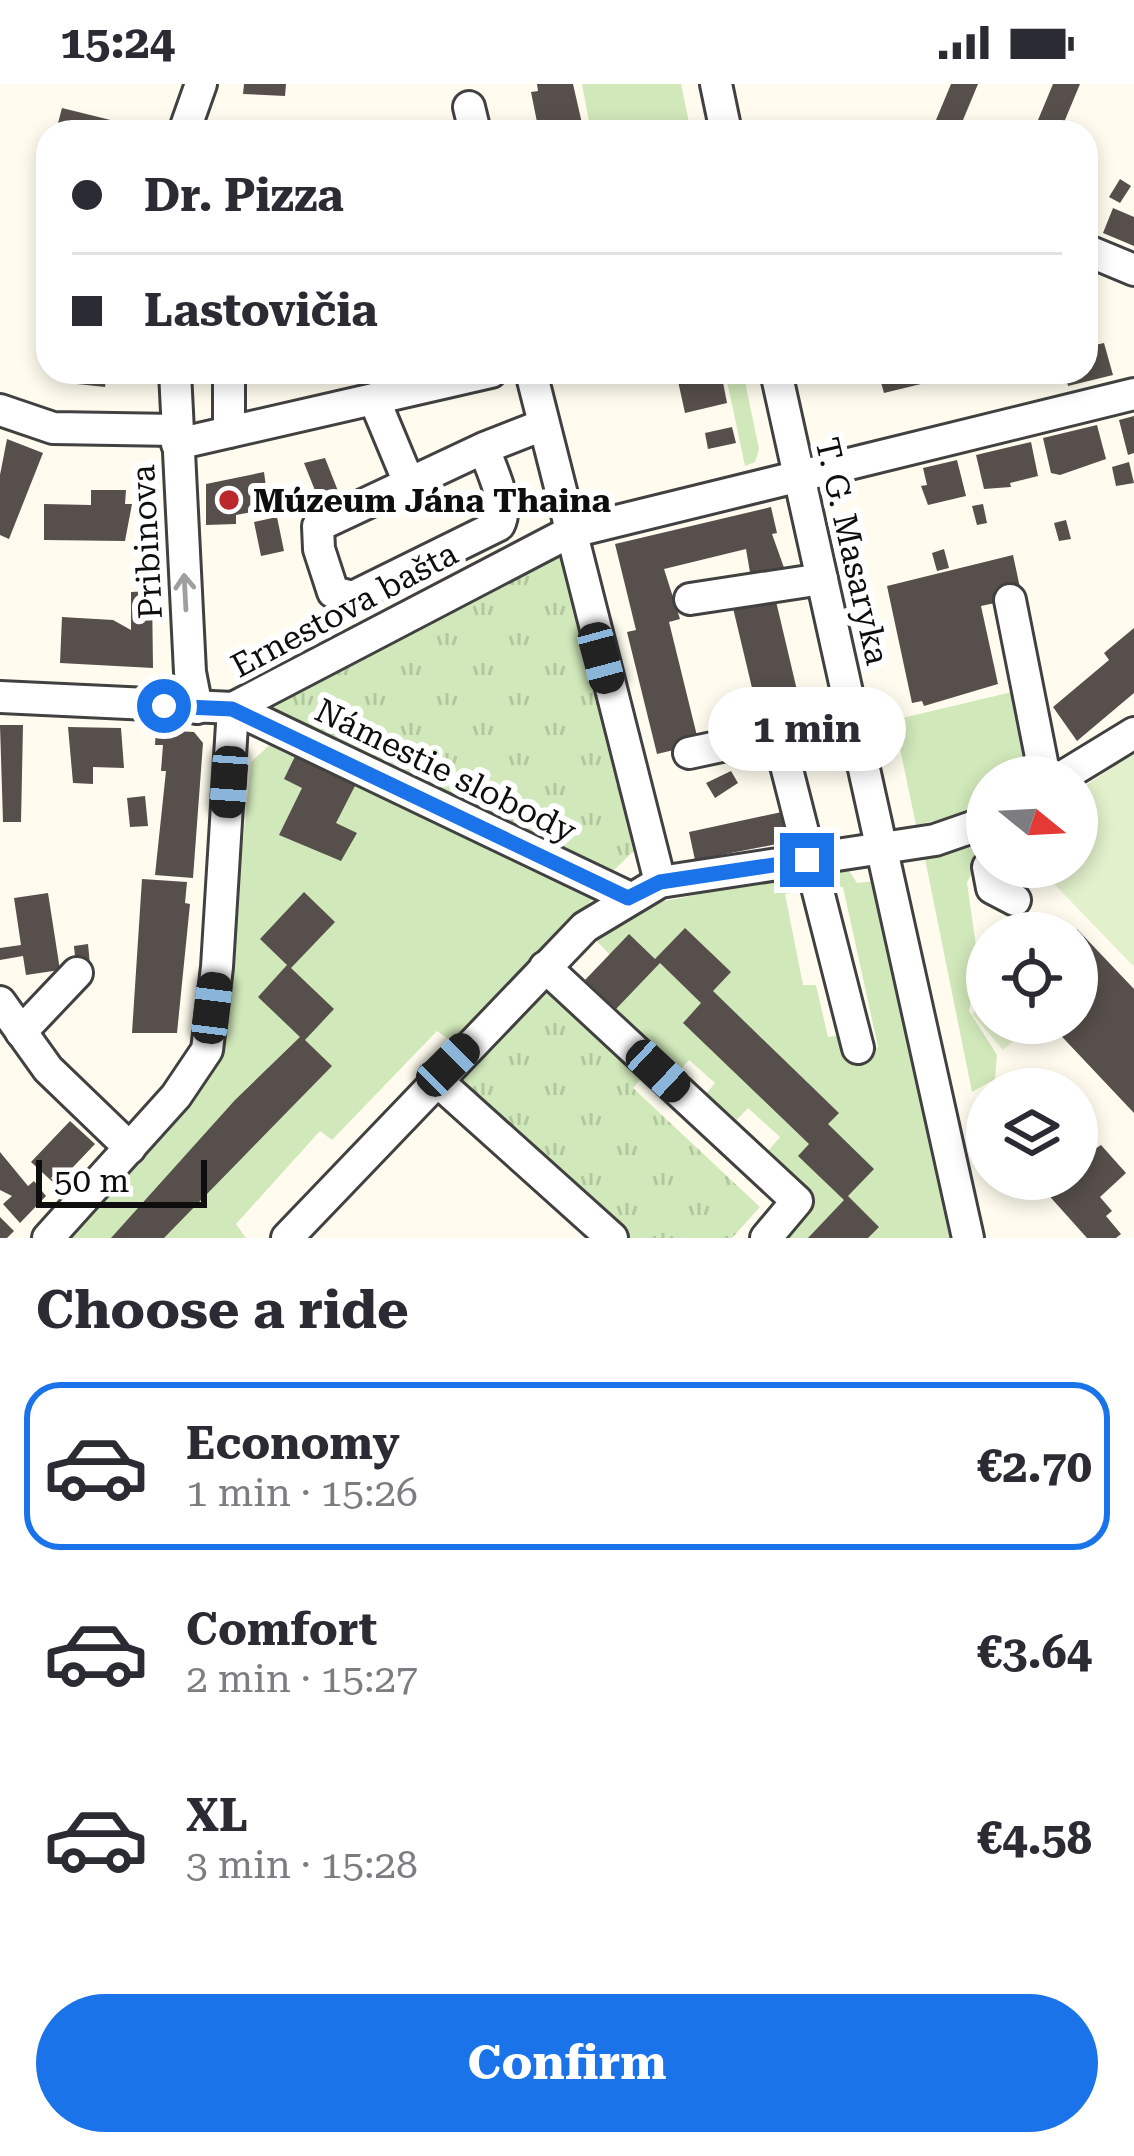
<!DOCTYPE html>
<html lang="en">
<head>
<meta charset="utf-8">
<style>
	:root { --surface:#fff; --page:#f7f7f7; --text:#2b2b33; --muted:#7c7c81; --line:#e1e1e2; --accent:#1a73e8 }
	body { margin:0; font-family:"Roboto Serif",serif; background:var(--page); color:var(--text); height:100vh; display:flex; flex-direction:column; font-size:45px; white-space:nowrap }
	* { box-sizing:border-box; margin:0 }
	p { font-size:39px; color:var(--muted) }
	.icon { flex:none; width:66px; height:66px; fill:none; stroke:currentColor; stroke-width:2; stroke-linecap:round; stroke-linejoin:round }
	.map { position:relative; height:1154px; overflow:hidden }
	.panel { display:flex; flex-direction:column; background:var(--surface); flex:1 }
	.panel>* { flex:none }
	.hud { position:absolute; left:36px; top:36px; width:1062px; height:264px; border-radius:36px; box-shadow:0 6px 18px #0003; display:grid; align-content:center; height:264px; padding:0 36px; background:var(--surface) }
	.needle { width:78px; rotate:108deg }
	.tools { position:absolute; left:966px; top:672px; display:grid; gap:24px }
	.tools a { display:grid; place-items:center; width:132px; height:132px; border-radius:50%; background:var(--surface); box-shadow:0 6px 18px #0003; font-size:60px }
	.scale { position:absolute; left:36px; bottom:30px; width:171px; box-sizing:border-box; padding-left:12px; border:6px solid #0e0e0e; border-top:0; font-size:33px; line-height:42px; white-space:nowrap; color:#0e0e0e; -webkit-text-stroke:9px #fff; paint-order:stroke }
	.end { position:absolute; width:54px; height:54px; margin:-27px; border:15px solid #1a73e8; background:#fff; box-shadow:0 0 0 6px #fff }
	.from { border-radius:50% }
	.bubble { position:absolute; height:84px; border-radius:42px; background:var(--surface); box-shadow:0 6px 18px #0003; font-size:39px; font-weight:700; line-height:84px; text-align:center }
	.car { position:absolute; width:36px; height:72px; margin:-36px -18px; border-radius:15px; box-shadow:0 0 9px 3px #0007; background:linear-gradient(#222 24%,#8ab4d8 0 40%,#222 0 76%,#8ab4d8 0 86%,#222 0) }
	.hud b { display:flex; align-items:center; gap:42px; height:114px; font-size:45px }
	.hud b+b { border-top:3px solid var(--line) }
	.hud i { width:30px; height:30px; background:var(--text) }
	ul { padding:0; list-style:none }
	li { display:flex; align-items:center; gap:36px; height:168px; margin:0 24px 18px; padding:0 12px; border:6px solid transparent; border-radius:36px }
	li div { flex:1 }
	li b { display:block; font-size:45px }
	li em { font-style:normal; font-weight:700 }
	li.active { border-color:var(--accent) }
	li>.icon { width:108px; height:108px; stroke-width:1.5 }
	h2 { padding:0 36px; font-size:54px; line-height:144px }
	.cta { display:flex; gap:24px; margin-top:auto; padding:24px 36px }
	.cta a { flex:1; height:138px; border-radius:72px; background:var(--accent); color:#fff; font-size:48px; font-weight:700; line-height:138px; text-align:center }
	.status { display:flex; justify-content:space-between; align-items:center; height:84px; padding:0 60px; background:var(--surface); direction:ltr }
	.status svg { height:33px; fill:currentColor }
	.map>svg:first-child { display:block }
</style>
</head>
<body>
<div class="status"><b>15:24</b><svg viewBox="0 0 49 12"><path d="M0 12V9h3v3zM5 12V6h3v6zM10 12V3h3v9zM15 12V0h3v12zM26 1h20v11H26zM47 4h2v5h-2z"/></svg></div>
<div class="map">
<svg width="1134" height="1154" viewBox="0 0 1134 1154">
	<defs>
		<pattern id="park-tufts" width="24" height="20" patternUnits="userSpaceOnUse" patternTransform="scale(3)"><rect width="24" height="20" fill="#d1e8ba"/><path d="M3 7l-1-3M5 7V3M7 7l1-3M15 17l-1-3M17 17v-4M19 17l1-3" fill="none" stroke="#b2c69f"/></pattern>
	</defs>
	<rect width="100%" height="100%" fill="#fffcef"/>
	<!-- grass -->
	<g fill="#d1e8ba">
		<path d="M582 0H681L691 48H591Z"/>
		<path d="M725 288H743L759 365 755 378 745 382Z"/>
		<path d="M1016 607 1033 693H987V725L916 741 894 636Z"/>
		<path d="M275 656 586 803 593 815 451 957 437 947 332 1056 320 1047 236 1140 246 1154H71L67 1150 212 990 223 953 251 678Z"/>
		<path d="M974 750 977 778 967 799 978 876 969 927 997 971 995 995 972 1008 923 765Z"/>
		<path d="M849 787 857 799 874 797 951 1154H773L804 1117 762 1074 780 1053 748 1024 729 1044 700 1017 715 999 689 976 674 993 605 927 634 896 591 851 649 820 788 793 802 807 785 810 803 901H816L828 953 841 951 850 970 878 963 843 803 826 804 824 792Z"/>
	</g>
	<!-- park -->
	<g fill="url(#park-tufts)">
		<path d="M568 449 643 758 605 795 233 624Z"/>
		<path d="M550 903 645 990 633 1004 760 1123 732 1154H621L464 1009 460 981 530 906Z"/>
	</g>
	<!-- pitch -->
	<g fill="#e2f0cb">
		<path d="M1134 669V883L1038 783H1077V707Z"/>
		<path d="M987 916V939H1035L1003 966 972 930Z"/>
	</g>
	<!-- building -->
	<g fill="#564f4b">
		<path d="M244 0H286L285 12 243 10Z"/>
		<path d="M537 0H573L584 48H539L531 8 538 7Z"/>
		<path d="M951 0H978L958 48H931Z"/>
		<path d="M1053 0H1080L1060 48H1033Z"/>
		<path d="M62 24 151 46 150 48H93L58 39Z"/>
		<path d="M1120 95 1131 102 1120 119 1109 113Z"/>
		<path d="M1113 124 1134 133V162L1103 149Z"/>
		<path d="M1104 259 1113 291 1068 302 1065 288H1086V263Z"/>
		<path d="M70 288H128L126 298 106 295 105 303 77 300 78 292Z"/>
		<path d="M676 288H721L727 319 685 329Z"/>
		<path d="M878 288H961L962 290 884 309Z"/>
		<path d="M1134 332V369L1128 371 1119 336Z"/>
		<path d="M1097 341 1106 375 1060 391 1051 389 1043 354Z"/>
		<path d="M732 343 736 359 708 365 705 349Z"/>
		<path d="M7 355 43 369 9 455 0 451V391Z"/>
		<path d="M1031 358 1038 392 1010 399 1011 403 984 405 976 371Z"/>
		<path d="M325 374 338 407 318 414 304 379Z"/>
		<path d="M957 376 966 412 928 421 921 402 927 401 923 384Z"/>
		<path d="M1129 378 1134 399 1116 402 1112 383Z"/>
		<path d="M264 388 266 403H251L252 428 236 431V440L206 441V400Z"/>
		<path d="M91 406H126L125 420H132L125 457 44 456V420L91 421Z"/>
		<path d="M983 420 987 439 977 441 972 422Z"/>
		<path d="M771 423 777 449 772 450 787 492 752 500 746 465 664 485 680 535 669 538 699 660 657 670 627 548 636 546 615 460Z"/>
		<path d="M277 433 284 467 261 472 254 438Z"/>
		<path d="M1066 436 1071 455 1059 457 1054 439Z"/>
		<path d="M944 465 949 484 937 487 932 469Z"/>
		<path d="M1013 471 1022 513 981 522 998 600 924 622 922 617 912 619 887 502Z"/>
		<path d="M152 507 153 584 60 579 62 533 113 536 131 546V508Z"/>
		<path d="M775 513 804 636 762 646 733 524Z"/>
		<path d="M1134 544V609L1077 657 1053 623 1109 576 1104 569Z"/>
		<path d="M0 641H23L21 738H3Z"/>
		<path d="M68 643 121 644 124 684 93 683V700L73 699Z"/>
		<path d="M156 646 194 648 203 659 193 794 155 791 166 687H161L163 661H155Z"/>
		<path d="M300 662 360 692 336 739 357 749 341 777 279 751 302 704 284 695Z"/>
		<path d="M731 687 738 699 715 714 706 699Z"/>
		<path d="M145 712 148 742 130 743 127 714Z"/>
		<path d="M791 726 798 756 695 776 689 748Z"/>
		<path d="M142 795 187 798 185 819 190 820 177 949H132Z"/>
		<path d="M304 808 335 838 291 884 334 925 305 956 332 982 164 1154H111L235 1016 300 953 258 913 287 881 260 855Z"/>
		<path d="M48 809 60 886 26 891 23 872 0 876V864L21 861 14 814Z"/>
		<path d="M685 844 731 888 713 907 839 1029 828 1040 874 1085 848 1112 879 1143 868 1154H808L844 1116 798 1072 809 1060 683 939 701 919 660 879 616 925 585 896 629 850 655 875Z"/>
		<path d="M1077 845 1134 905V1029L1049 939H1077Z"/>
		<path d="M88 860 90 881 76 884 74 862Z"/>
		<path d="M70 1037 95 1060 56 1101 31 1078Z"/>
		<path d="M1101 1061 1126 1089 1100 1113 1112 1127 1106 1132 1121 1150 1116 1154H1087L1044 1106 1057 1095H1077V1077Z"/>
		<path d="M0 1068 28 1102 34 1097 46 1112 20 1139 3 1120 12 1112 0 1106Z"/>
		<path d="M0 1133 14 1147 7 1154H0Z"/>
	</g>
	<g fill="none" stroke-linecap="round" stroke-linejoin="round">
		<defs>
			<g id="minor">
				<path d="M716 0 726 48"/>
				<path d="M469 23 475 48"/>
				<path d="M184 48 201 0"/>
				<path d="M1086 166 1134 186"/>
				<path d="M175 288 190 588 197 624"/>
				<path d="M531 288 660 798"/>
				<path d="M776 288 968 1154"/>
				<path d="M374 315 409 399"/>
				<path d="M0 326 53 344 176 346"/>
				<path d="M229 348V288"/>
				<path d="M177 360 491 288"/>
				<path d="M484 364C491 386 510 420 499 441L353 513 333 508 319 465 318 442 484 364 543 341"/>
				<path d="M690 515 822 495"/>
				<path d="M1010 516 1045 693"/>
				<path d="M0 613 233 624 568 449 1134 310"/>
				<path d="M233 624 628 813"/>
				<path d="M689 669 778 650 858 964"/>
				<path d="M1062 693 1134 649"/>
				<path d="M988 783 992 804 1015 816"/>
				<path d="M545 883 797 1117 766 1154"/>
				<path d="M0 918 48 985 130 1064"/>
				<path d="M21 948 77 889"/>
				<path d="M434 994 612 1154"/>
				<path d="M48 1154 176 1012 207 966 217 883 233 624"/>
				<path d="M287 1154 585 843 660 798 935 756 987 738"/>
			</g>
		</defs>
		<!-- minor casing -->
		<use href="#minor" stroke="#414141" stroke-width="36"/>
		<!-- minor -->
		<use href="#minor" stroke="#fff" stroke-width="30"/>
	</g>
	<!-- one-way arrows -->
	<defs><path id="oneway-shaft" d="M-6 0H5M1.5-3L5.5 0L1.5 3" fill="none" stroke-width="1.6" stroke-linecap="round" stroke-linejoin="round" transform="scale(3)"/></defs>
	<use stroke="#9f9f9f" href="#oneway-shaft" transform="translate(185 508) rotate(-93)"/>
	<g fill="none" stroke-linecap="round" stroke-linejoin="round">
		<!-- route -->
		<path stroke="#1a73e8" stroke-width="15" d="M164 622 232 625 628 814 660 798 807 776"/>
	</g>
	<!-- markers -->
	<circle fill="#bb292d" stroke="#fff" stroke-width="4.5" cx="229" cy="416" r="12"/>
	<g text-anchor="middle" stroke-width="12" stroke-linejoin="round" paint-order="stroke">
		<!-- poi labels -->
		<g font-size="33" font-weight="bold" fill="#0e0e0e" stroke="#fff" text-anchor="start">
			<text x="253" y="428">Múzeum Jána Thaina</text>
		</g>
		<!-- street labels -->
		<g font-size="33" fill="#0e0e0e" stroke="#fff">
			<text transform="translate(146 458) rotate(-93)" y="12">Pribinova</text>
			<text transform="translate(853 467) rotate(77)" y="12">T. G. Masaryka</text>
			<text transform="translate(344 525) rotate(-28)" y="12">Ernestova bašta</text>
			<text transform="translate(446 686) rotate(26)" y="12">Námestie slobody</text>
		</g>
	</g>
</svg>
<div class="tools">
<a><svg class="needle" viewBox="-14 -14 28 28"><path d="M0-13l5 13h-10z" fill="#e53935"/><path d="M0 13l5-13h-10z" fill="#7c7c81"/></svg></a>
<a><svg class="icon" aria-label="locate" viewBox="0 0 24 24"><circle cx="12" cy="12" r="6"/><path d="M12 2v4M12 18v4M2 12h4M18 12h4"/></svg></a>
<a><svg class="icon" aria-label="layers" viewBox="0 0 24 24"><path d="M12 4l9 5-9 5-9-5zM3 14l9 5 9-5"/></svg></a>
</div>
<div class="scale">50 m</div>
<i class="end from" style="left:164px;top:622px"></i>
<i class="end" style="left:807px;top:776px"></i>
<div class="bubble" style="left:708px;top:603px;width:198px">1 min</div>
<i class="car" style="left:601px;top:574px;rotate:165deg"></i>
<i class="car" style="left:229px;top:698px;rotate:184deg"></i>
<i class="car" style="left:212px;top:924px;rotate:7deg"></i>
<i class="car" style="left:448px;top:981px;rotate:45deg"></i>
<i class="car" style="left:658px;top:987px;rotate:133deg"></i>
<div class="hud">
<b><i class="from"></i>Dr. Pizza</b>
<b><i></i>Lastovičia</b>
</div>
</div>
<section class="panel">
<h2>Choose a ride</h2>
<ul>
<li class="active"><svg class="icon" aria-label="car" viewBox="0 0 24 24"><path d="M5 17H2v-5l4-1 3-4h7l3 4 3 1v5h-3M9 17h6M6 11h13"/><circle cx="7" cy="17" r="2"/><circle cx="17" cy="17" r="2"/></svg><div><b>Economy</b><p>1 min · 15:26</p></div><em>€2.70</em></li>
<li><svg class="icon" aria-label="car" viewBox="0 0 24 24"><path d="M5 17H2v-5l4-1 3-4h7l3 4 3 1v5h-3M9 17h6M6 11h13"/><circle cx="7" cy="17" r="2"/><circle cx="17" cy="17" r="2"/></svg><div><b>Comfort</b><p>2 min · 15:27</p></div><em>€3.64</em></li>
<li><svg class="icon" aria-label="car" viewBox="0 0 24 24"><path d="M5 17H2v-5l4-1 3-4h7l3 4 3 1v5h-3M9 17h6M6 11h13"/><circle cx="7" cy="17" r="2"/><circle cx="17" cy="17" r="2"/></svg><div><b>XL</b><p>3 min · 15:28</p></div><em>€4.58</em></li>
</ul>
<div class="cta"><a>Confirm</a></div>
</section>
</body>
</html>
